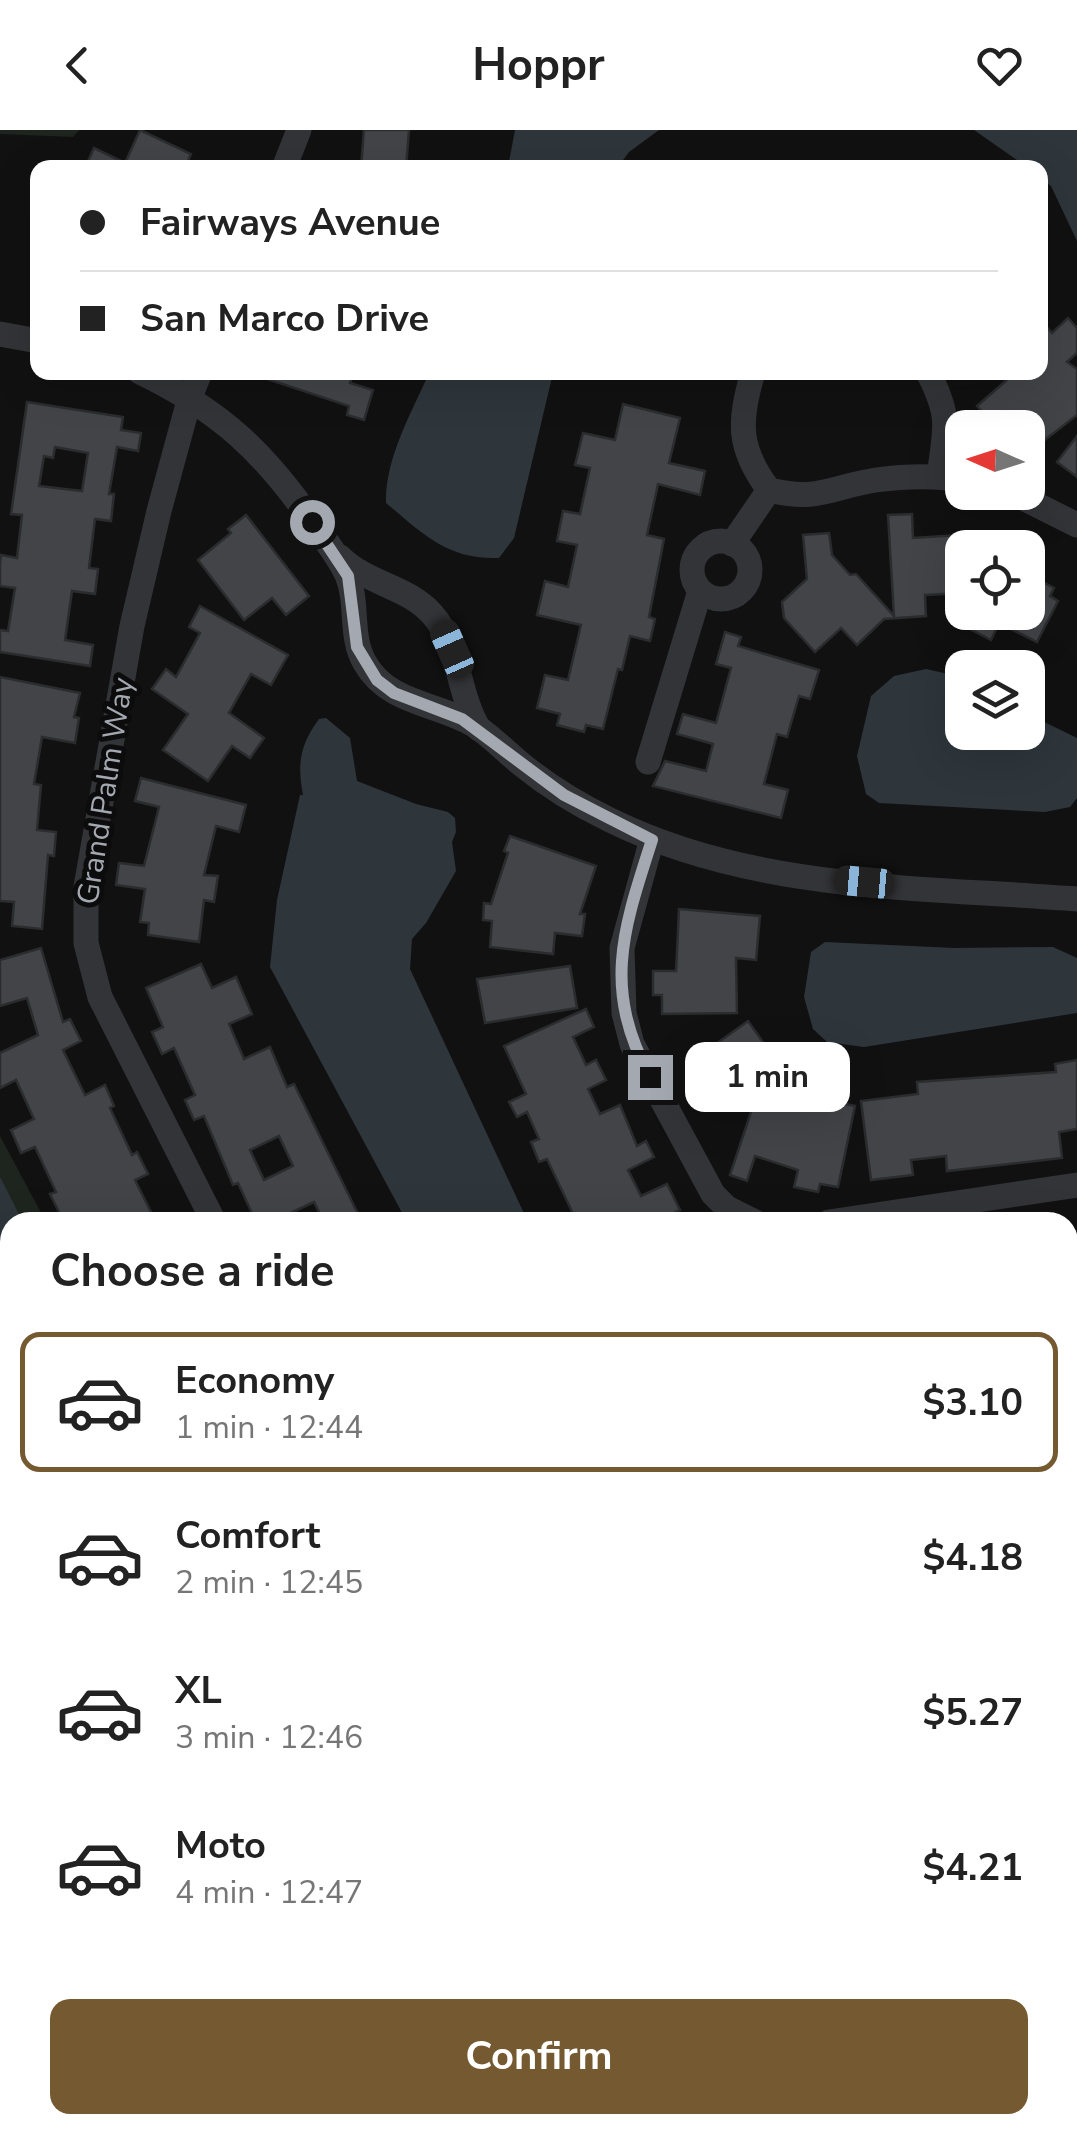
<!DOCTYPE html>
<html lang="en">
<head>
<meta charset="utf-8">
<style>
	:root { --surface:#fff; --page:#f6f6f6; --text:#222; --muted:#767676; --line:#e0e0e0; --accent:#755930 }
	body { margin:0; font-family:"Nunito Sans",sans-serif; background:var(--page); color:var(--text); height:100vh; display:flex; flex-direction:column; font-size:38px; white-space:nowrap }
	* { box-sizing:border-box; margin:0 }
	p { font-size:32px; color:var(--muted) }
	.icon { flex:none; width:55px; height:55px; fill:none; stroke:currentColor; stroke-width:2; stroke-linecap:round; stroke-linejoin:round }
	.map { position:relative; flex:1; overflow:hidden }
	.details { position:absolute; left:0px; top:1082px; width:1078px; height:922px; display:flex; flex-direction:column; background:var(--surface); border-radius:30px 30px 0 0; box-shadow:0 10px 40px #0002 }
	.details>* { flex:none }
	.banner { position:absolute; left:30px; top:30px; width:1018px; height:220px; border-radius:20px; box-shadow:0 10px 40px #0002; display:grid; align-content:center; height:220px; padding:0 50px; background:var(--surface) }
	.needle { width:65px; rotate:273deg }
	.buttons { position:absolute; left:945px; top:280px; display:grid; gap:20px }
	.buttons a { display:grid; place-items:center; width:100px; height:100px; border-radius:20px; background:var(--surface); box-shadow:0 10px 40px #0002; font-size:50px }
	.end { position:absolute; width:45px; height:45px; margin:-22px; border:12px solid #a4a9b1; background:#111; box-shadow:0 0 0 5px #111 }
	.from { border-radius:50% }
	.bubble { position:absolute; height:70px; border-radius:20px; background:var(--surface); box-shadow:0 10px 40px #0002; font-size:32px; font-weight:700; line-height:70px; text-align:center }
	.car { position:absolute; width:30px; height:60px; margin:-30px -15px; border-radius:12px; box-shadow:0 0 8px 2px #0007; background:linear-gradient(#222 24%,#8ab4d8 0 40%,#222 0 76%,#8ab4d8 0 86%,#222 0) }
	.banner b { display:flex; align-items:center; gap:35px; height:95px; font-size:38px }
	.banner b+b { border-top:2px solid var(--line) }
	.banner i { width:25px; height:25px; background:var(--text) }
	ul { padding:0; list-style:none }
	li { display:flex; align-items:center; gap:30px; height:140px; margin:0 20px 15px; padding:0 30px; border:5px solid transparent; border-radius:20px }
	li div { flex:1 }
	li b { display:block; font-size:38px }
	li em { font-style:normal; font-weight:700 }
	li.on { border-color:var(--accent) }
	li>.icon { width:90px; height:90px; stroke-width:1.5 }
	h2 { padding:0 50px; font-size:45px; line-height:120px }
	.cta { display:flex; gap:20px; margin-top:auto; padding:20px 50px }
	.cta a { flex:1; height:115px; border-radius:20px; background:var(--accent); color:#fff; font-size:40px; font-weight:700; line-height:115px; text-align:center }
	header { display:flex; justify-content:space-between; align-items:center; height:130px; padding:0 50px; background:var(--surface); font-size:45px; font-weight:700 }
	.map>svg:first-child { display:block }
</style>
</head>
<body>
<header><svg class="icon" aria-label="back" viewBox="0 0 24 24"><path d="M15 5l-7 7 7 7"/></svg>Hoppr<svg class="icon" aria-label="heart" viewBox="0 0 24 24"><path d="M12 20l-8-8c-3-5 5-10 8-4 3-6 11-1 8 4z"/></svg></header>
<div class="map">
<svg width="1077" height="2004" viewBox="0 0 1077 2004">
	<rect width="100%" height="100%" fill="#111112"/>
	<!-- green -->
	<g fill="#1e241e">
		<path d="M0 0H79L73 7 0 4Z"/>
		<path d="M0 1006 46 1092H10V1597L0 1576Z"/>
		<path d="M1077 1206V1462L1068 1466V1208Z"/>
		<path d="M0 1754H10V1804L0 1803Z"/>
		<path d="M0 1806 10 1807V1857L0 1856Z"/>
		<path d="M0 1860 10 1861V1910H0Z"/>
		<path d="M219 1995H357L356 2004H223Z"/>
	</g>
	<!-- water -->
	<g fill="#2e363b">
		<path d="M515 0H659L629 22 618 37H508Z"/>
		<path d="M974 0H1077V111L1051 56 1040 48V38L1027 37Z"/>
		<path d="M429 243H553L514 408 499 428C448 430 423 404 386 373 385 328 412 282 429 243Z"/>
		<path d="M926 539 962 547V602H1028V584L1077 608V668L1070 677 1045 682 879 673 866 664 857 626 871 566 894 546Z"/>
		<path d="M326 588 350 608 357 651 416 674 448 682 455 688 456 702 452 712 456 741 426 793 412 809 410 839 528 1092H407L270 837 277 770 300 665H303C297 633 300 615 319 589Z"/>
		<path d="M825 812 954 818 1053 817 1077 828V883L864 917 827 912 813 899 804 867 811 822Z"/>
		<path d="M0 1047 23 1092H10V1322L0 1317Z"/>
		<path d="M1077 1813V1908L1068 1911V1817Z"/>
	</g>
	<!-- building -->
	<g fill="#434447" stroke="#2b2c2e" stroke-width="2.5" fill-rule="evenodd">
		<path d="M140 0 191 24 185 38H85L94 18 125 33Z"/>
		<path d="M364 0H409L406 38H361Z"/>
		<path d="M1068 188 1077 198V223L1067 232 1077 239V285L1028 323V298H996L977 276 1008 249 1003 242H1040V189L1052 203Z"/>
		<path d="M259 242H354L350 253 373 260 364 290 347 285 349 276 258 246Z"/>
		<path d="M27 272 123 287 121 300 141 303 138 321 117 317 109 364H114L111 391 95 389 89 438 98 439 95 464 72 461 65 510 93 515 90 536 0 522V500L8 501 15 458 0 456V434L1 425 17 428 22 385 11 384ZM55 317 88 323 82 361 39 356 44 326 53 328Z"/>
		<path d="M623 274 680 288 669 333 705 341 700 365 658 354 647 405 664 409 649 487 655 489 650 511 630 506 622 540 618 539 603 599 586 595 584 602 557 595 560 584 537 578 545 545 568 550 581 495 537 485 545 451 568 457 577 415 557 411 563 381 580 384 590 338 575 335 583 303 615 310Z"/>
		<path d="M1077 306V347L1057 332Z"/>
		<path d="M912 384 913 408 959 405 962 463 925 465 926 486 884 489 857 515 841 498 815 522 784 488 782 472 807 449 803 405 829 403 832 425 850 445 856 444 894 486 888 385Z"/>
		<path d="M246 385 309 466 286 485 272 468 244 490 198 430 231 403 228 399Z"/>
		<path d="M1028 444 1054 458 1050 466 1058 471 1037 512 999 493 991 510 968 498 976 482H1028Z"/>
		<path d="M200 476 288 525 271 555 251 544 229 583 264 608 250 628 232 616 208 651 163 620 188 584 152 559 166 539 176 547 200 503 189 497Z"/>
		<path d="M725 502 741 507 738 516 819 540 810 569 799 566 787 607 777 604 764 654 788 660 781 688 653 656 665 631 706 641 713 614 677 604 683 584 716 593 731 538 716 534Z"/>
		<path d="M0 547 80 563 74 587 79 588 75 613 42 607 34 654 41 655 37 700 56 702 54 726 48 725 42 799 12 796 14 772 0 771Z"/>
		<path d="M141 648 246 675 239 702 216 696 204 745 218 746 214 772 204 770 199 812 148 805 149 793 140 792 145 759 116 755 119 733 144 736 159 677 135 671Z"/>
		<path d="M510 706 596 736 580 784H585L582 806 555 803 553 824 490 817 492 791 483 790 484 773 491 774 508 723 504 721Z"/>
		<path d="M679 779 760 786 756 830 736 828 737 883 662 884V865H653V841H676Z"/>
		<path d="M41 818 63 892 70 889 81 911 63 920 85 965 105 955 114 976 110 978 132 1025 137 1022 148 1044 135 1050 156 1092H87L83 1084 64 1092 50 1064 56 1062 35 1017 21 1023 11 1000 34 989 16 950 0 958V923L38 905 27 868 0 876V830Z"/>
		<path d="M201 834 212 858 236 847 252 884 229 894 244 929 270 917 287 957 294 954 362 1092H324L314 1072 282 1087 284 1092H256L238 1053 233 1055 204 986 194 990 185 970 195 965 174 918 162 924 152 902 163 897 146 858ZM279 1006 293 1036 264 1050 250 1020Z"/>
		<path d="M570 836 577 878 485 893 477 849Z"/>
		<path d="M586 879 594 897 573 907 586 935 596 930 606 950 588 959 600 984 620 975 637 1016 646 1011 654 1027 628 1040 641 1066 667 1054 680 1080 655 1092H577L547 1029 539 1032 531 1012 539 1009 527 982 517 987 509 972 526 964 504 916Z"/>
		<path d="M748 891 772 925 712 968 688 934Z"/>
		<path d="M1077 930V999L1059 1002 1062 1028 947 1041 946 1026 911 1030 913 1045 871 1050 861 971 918 964 917 952 1056 942 1055 934Z"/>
		<path d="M760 955 812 973 813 967 855 976 838 1057 820 1054 818 1062 794 1057 798 1040 755 1026 747 1051 730 1045Z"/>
	</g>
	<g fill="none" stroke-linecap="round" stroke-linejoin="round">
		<!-- minor -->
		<g stroke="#333437" stroke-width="25">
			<path d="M284 38 299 0"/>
			<path d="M0 204 38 211"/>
			<path d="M140 242C221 281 264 322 314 394 325 410 339 427 347 445 359 473 349 506 365 533 388 574 437 573 474 595 491 606 505 621 521 634 548 656 579 675 610 690 754 761 920 757 1077 769"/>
			<path d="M200 242 190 267 159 381 132 496 86 757V813L100 867 214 1092"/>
			<path d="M753 242C739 292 737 317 769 360 819 372 830 357 876 350 905 346 934 345 962 350"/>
			<path d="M928 242C952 289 945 298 939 347"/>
			<path d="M1011 362 1077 395"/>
			<circle cx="721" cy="440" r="29"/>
			<path d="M732 414 769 360"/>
			<path d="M340 427C367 454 407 456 432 484 460 515 457 563 479 599"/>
			<path d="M648 632 700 461"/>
			<path d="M652 709 622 818 624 883 632 914 713 1064 727 1078 755 1092"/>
			<path d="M829 1092 1077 1055"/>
			<path d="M1068 1617 1077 1614"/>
			<path d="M0 1619 10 1641"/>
			<path d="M190 1995 194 2004"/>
		</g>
	</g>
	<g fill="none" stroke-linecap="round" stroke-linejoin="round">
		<!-- route -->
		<path stroke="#a4a9b1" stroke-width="12" d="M312 392 348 446 357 517 377 550 394 563 462 589 564 665 652 710C623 800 602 858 650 947"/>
	</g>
	<g text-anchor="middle" stroke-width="10" stroke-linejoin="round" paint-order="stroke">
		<!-- street labels -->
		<g font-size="30" fill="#a4a9b1" stroke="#0c0c0d">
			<text transform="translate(105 661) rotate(-81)" y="10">Grand Palm Way</text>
		</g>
	</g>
</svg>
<div class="buttons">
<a><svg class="needle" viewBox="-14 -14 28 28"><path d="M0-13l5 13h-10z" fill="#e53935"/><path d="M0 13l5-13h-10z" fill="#767676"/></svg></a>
<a><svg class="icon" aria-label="locate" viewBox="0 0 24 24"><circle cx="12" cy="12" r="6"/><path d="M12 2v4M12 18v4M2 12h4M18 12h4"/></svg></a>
<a><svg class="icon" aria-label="layers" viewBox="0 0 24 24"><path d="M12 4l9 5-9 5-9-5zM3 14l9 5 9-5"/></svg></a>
</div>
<i class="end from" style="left:312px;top:392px"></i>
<i class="end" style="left:650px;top:947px"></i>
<div class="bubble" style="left:685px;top:912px;width:165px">1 min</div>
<i class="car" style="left:452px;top:519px;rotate:336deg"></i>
<i class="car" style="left:864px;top:752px;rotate:275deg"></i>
<div class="banner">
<b><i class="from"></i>Fairways Avenue</b>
<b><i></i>San Marco Drive</b>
</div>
<section class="details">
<h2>Choose a ride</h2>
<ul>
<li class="on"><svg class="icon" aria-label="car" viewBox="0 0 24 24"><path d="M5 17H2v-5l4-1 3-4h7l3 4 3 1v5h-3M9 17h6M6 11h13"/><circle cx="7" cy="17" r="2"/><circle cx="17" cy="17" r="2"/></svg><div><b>Economy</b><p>1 min · 12:44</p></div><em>$3.10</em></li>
<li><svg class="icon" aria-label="car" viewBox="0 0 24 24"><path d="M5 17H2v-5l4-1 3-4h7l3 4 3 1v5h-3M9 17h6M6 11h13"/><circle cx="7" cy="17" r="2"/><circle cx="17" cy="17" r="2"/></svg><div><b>Comfort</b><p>2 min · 12:45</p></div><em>$4.18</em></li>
<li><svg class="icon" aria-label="car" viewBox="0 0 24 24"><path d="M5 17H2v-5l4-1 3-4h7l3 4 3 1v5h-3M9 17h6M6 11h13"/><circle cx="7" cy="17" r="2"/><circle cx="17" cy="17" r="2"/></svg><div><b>XL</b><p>3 min · 12:46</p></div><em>$5.27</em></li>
<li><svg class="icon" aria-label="car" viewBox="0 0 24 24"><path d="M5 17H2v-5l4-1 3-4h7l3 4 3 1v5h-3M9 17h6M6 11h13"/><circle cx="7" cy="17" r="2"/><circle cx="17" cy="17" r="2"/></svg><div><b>Moto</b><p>4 min · 12:47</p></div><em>$4.21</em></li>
</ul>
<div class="cta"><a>Confirm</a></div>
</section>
</div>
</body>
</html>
